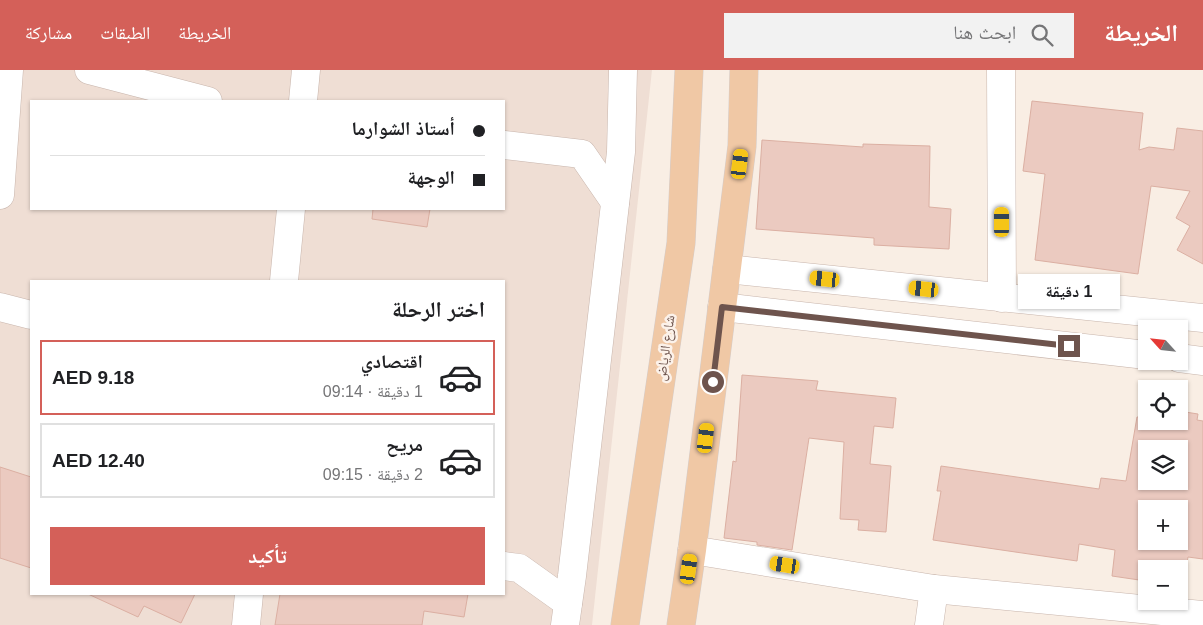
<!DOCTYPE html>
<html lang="ar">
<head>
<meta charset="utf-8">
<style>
	:root { --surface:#fff; --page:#f2f2f2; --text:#202124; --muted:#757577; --line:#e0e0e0; --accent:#d46059 }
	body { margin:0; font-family:Arial,"Noto Naskh Arabic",sans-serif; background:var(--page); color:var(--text); direction:rtl; height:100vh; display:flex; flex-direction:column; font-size:19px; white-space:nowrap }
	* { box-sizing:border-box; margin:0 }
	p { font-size:16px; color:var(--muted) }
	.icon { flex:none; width:28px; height:28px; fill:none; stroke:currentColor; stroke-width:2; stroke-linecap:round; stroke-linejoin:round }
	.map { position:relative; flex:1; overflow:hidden; direction:ltr }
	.sheet { position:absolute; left:30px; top:210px; width:475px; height:315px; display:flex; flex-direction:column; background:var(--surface); border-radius:0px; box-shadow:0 1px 4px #0004; direction:rtl }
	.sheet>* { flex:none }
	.hud { position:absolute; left:30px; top:30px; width:475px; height:110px; border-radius:0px; box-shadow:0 1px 4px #0004; direction:rtl; display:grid; align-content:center; height:110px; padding:0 20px; background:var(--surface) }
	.needle { width:32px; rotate:297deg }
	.tools { position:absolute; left:1138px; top:250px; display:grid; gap:10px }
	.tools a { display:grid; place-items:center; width:50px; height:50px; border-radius:0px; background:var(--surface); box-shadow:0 1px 4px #0004; font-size:25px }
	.end { position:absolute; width:22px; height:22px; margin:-11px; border:6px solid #6e544d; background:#fff; box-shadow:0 0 0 2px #fff }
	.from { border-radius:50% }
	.bubble { position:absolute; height:35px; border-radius:0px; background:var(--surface); box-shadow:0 1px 4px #0004; font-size:16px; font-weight:700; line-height:35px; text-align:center; direction:rtl }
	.car { position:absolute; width:15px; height:30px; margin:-15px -8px; border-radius:6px; box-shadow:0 0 4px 1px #0007; background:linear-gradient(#f5c518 24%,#345 0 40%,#f5c518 0 76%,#345 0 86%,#f5c518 0) }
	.hud b { display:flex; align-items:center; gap:18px; height:48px; font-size:19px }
	.hud b+b { border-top:1px solid var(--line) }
	.hud i { width:12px; height:12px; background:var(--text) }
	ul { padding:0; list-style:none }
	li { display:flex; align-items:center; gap:15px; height:75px; margin:0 10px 8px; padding:0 10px; border:2px solid var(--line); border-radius:0px }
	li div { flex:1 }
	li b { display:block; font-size:19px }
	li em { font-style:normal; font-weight:700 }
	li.on { border-color:var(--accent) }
	li>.icon { width:45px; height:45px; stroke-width:1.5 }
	h2 { padding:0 20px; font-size:22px; line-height:60px }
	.cta { display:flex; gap:10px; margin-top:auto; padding:10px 20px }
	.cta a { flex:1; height:58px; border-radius:0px; background:var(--accent); color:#fff; font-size:20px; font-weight:700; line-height:58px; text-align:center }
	header { display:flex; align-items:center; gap:30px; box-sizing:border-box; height:70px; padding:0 25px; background:var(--accent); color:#fff }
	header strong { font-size:24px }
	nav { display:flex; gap:28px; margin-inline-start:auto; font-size:18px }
	.search { width:350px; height:45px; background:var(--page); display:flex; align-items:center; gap:12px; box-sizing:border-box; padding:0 18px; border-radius:0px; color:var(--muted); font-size:19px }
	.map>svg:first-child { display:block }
</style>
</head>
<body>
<header>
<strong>الخريطة</strong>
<div class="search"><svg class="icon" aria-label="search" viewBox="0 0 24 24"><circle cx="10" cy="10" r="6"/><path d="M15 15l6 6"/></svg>ابحث هنا</div>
<nav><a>الخريطة</a><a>الطبقات</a><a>مشاركة</a></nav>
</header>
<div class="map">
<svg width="1203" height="555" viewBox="0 0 1203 555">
	<rect width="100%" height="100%" fill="#f9eee4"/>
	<!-- residential -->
	<path fill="#efded4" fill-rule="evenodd" d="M0 0H652L592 555H0ZM31 31H504V139H31ZM31 211H504V524H31Z"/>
	<!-- building -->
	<g fill="#ebcac0" stroke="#dbafa2" fill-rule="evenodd">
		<path d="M1032 31 1143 43 1139 80 1149 77 1174 80 1177 58 1203 61V194L1177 180 1190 156 1176 148 1190 121 1151 116 1138 204 1035 190 1045 104 1023 101Z"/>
		<path d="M762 70 863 77V74L930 76 929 137 951 139 949 179 874 175V168L756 159Z"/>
		<path d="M373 139H430L427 157 372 149Z"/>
		<path d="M742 305 818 311 816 320 896 328 893 358 874 356 870 394 891 396 886 462 858 460 859 450 840 449 844 372 809 368 792 480 757 475V472L724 468 733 391 736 392Z"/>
		<path d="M1179 341 1198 344 1197 350 1203 351V489L1188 487 1186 499H1146V511L1112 506 1115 480 1079 474 1077 491 933 470 941 421H937L941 396 1099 419 1101 408 1126 411 1137 347H1146V351H1179ZM1146 379H1179V419L1146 414ZM1146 439H1179V471H1146Z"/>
		<path d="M0 397 31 407V498L0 488Z"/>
		<path d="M88 524H195L181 553 144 536 138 547Z"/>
		<path d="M280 524H468L464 547 424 541 422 555H275Z"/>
	</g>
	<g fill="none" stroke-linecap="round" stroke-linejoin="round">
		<defs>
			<g id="minor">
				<path d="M89 0 208 31"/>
				<path d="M1001 0 1002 228"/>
				<path d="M303 31 306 0"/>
				<path d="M504 75 582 84 615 132"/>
				<path d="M0 125 9 0"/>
				<path d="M727 199 1203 248"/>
				<path d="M284 211 291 139"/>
				<path d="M0 237 31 245"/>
				<path d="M722 237 1146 285"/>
				<path d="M1179 288 1203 291"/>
				<path d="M692 480 934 519 1203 545"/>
				<path d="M504 496 519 498 568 533"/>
				<path d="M246 555 249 524"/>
				<path d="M565 555 572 506 621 82 623 0"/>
				<path d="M929 555 934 519"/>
			</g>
			<g id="major">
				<path d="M625 555 681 173 689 0"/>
				<path d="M681 555 692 480 742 76 744 0"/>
			</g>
		</defs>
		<!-- minor casing -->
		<use href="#minor" stroke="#c8b5ac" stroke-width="29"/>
		<!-- major casing -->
		<use href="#major" stroke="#d4ccca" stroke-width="29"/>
		<!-- minor -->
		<use href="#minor" stroke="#fff" stroke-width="28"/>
		<!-- major -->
		<use href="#major" stroke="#f0c8a5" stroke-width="28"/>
	</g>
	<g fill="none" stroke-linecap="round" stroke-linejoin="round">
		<!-- route -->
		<path stroke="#6e544d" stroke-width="6" d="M713 312 722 237 1069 276"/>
	</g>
	<g text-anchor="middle" stroke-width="5" stroke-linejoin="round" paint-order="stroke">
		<!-- street labels -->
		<g font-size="14" fill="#6e544d" stroke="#fcf2ea">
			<text transform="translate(665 278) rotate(-82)" y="5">شارع الرياض</text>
		</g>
	</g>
</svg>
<div class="tools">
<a><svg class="needle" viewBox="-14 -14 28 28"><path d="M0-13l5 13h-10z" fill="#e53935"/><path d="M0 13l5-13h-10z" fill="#757577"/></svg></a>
<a><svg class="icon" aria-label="locate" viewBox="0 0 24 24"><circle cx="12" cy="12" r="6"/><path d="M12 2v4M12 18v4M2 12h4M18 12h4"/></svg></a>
<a><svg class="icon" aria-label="layers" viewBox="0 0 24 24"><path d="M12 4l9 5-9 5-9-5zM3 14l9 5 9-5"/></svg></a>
<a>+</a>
<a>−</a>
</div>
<i class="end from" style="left:713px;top:312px"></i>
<i class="end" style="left:1069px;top:276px"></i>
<div class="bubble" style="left:1018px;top:204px;width:102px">1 دقيقة</div>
<i class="car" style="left:740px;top:94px;rotate:7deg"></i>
<i class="car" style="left:1002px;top:152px;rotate:0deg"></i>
<i class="car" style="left:825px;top:209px;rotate:276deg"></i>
<i class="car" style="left:924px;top:219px;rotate:276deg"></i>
<i class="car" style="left:706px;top:368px;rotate:7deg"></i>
<i class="car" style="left:785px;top:495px;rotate:279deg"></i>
<i class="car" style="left:689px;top:499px;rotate:8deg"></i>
<div class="hud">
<b><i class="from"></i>أستاذ الشوارما</b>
<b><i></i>الوجهة</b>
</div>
<section class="sheet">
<h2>اختر الرحلة</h2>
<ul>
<li class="on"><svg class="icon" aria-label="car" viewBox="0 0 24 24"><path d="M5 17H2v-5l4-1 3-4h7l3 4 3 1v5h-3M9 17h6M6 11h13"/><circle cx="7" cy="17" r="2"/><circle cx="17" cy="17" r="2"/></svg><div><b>اقتصادي</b><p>1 دقيقة · 09:14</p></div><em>AED 9.18</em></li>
<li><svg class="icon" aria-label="car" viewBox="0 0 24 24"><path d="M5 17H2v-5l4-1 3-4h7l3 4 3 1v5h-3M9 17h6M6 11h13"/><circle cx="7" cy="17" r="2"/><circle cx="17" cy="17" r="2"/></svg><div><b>مريح</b><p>2 دقيقة · 09:15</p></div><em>AED 12.40</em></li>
</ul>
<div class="cta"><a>تأكيد</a></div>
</section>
</div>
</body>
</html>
